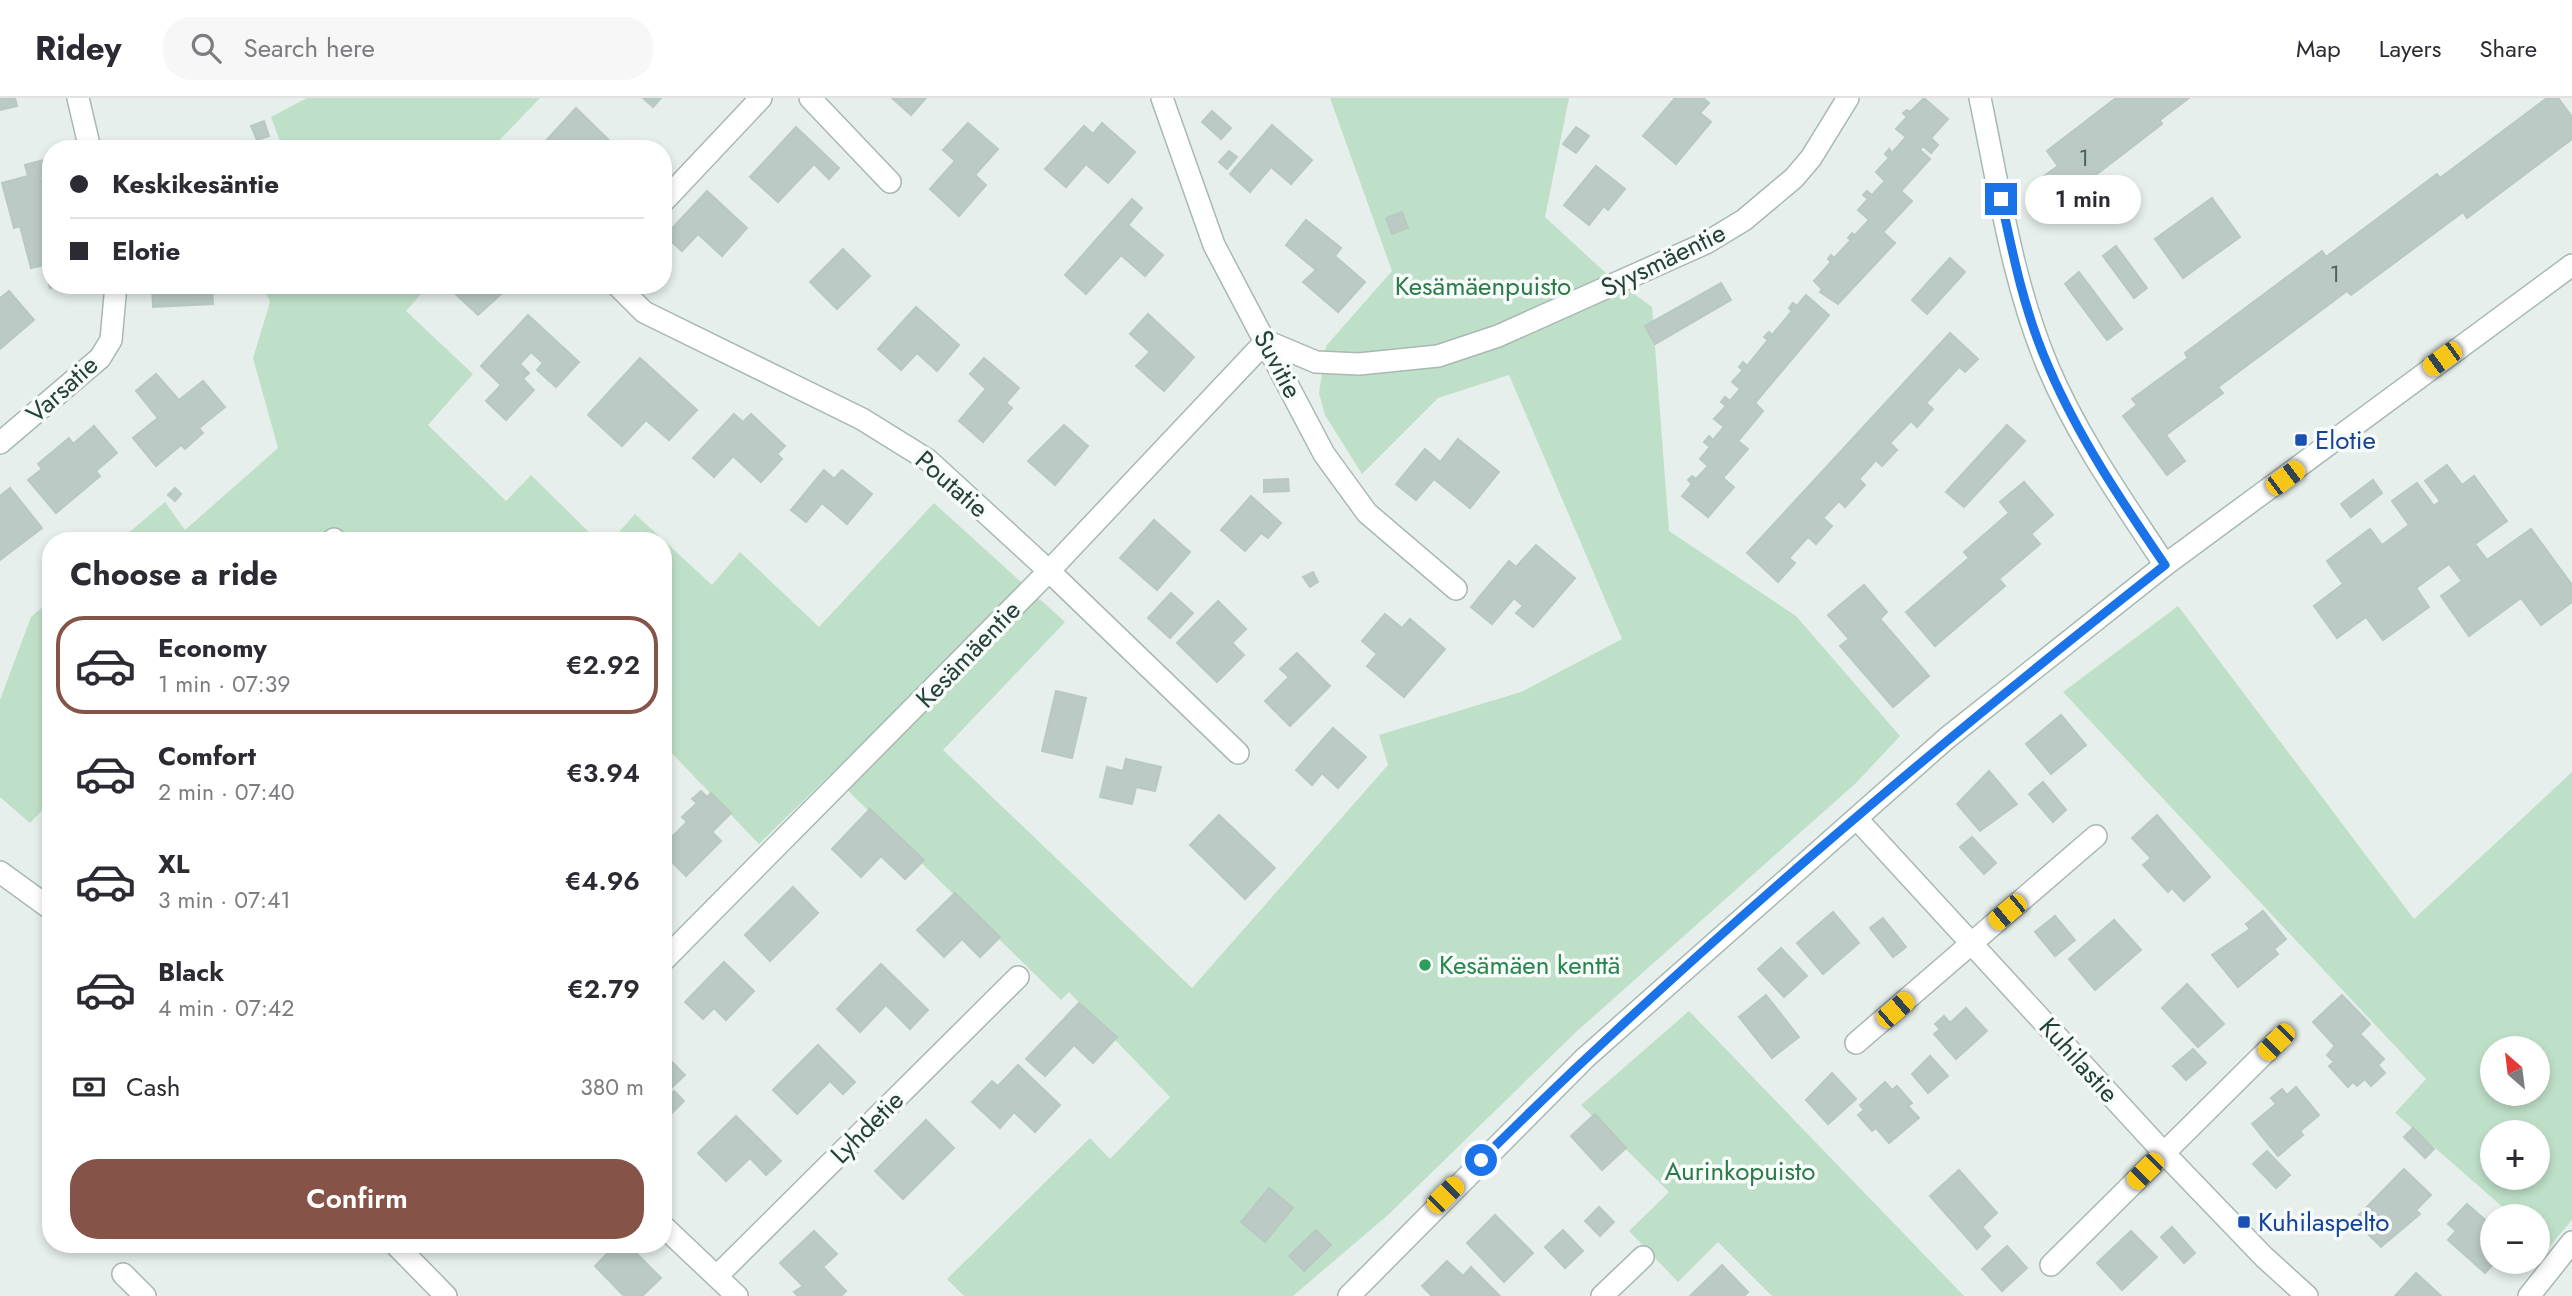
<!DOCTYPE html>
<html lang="en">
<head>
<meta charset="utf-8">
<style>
	:root { --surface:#fff; --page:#f7f7f7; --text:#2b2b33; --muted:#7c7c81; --line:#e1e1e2; --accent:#855347 }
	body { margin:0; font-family:Jost,sans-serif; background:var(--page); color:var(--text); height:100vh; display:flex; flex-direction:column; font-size:26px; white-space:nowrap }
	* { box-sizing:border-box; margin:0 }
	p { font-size:23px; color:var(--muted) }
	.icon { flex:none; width:38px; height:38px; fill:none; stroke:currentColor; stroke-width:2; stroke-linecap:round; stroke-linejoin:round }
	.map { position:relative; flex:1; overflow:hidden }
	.sheet { position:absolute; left:42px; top:434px; width:630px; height:721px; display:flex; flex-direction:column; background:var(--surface); border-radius:28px; box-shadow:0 4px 10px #0003 }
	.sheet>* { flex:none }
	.top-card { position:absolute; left:42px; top:42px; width:630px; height:154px; border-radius:28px; box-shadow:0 4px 10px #0003; display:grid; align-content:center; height:154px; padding:0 28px; background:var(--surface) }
	.needle { width:46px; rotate:332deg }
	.controls { position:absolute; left:2480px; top:938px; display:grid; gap:14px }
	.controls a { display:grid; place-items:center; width:70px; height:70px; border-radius:50%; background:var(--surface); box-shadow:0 4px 10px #0003; font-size:35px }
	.end { position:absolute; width:32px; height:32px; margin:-16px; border:9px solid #1a73e8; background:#fff; box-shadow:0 0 0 4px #fff }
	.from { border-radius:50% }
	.bubble { position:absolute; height:49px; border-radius:24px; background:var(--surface); box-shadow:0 4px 10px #0003; font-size:23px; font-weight:600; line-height:49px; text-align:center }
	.car { position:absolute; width:21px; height:42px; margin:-21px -10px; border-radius:9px; box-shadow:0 0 5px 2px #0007; background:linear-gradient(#f5c518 24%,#345 0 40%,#f5c518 0 76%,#345 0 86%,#f5c518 0) }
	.top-card b { display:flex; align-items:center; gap:24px; height:66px; font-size:26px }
	.top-card b+b { border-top:2px solid var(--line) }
	.top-card i { width:18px; height:18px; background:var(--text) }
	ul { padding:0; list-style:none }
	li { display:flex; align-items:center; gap:21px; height:98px; margin:0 14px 10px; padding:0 14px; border:4px solid transparent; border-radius:28px }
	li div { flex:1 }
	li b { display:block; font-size:26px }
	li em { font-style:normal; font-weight:600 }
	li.on { border-color:var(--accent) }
	li>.icon { width:63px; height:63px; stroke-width:1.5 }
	h2 { padding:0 28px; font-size:32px; line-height:84px }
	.pay { display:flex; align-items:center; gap:18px; height:77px; padding:0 28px; font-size:26px }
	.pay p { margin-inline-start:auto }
	.action { display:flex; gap:14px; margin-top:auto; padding:14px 28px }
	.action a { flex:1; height:80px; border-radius:28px; background:var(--accent); color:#fff; font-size:28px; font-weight:600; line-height:80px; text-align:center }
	header { display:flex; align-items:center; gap:42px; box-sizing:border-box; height:98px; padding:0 35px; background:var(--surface); border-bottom:2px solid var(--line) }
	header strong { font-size:33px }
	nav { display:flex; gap:38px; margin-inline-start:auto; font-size:24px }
	.search { width:490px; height:63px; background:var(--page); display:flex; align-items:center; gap:18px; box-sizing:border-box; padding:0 24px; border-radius:28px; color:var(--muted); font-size:26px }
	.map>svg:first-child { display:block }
</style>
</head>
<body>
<header>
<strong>Ridey</strong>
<div class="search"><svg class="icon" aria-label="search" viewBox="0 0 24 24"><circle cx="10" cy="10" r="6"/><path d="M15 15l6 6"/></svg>Search here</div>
<nav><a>Map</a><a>Layers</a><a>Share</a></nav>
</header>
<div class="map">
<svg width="2572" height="1198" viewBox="0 0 2572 1198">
	<rect width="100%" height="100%" fill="#e6efeb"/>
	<!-- green -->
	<g fill="#bfe0c8" fill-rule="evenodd">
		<path d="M307 0H540L491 51H283L271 19Z"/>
		<path d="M1330 0H1569L1545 119 1608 177 1652 209 1669 433 1796 518 1900 638 1856 685 1576 934 1389 1116 1293 1198H964L947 1181 1090 1040 1110 1061 1170 999 1069 894 1061 902 831 676 759 746 663 646V443H611L635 416 712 487 740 454 819 529 934 405 1065 524 943 652 1192 890 1388 667 1379 637 1521 594 1622 541 1509 277 1438 300 1362 376 1325 317 1319 295 1326 248 1392 173Z"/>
		<path d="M263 187H429L406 213 473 276 428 327 506 403 531 377 598 443H119L165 404 185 432 278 350 253 260 270 204Z"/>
		<path d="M51 502V703L30 725 0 699V602L31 519Z"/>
		<path d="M2178 508 2414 821 2572 674V1122L2548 1150 2538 1140V1118H2513L2395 1015 2426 981 2063 594ZM2492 950H2538V996H2492ZM2492 1034H2538V1080H2492Z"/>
		<path d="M1689 913 1964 1198H1772L1718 1144 1678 1184 1629 1133 1669 1094 1581 1007Z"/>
	</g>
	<!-- building -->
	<g fill="#bbcac4" stroke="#b8c9c2" stroke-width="2">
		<path d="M0 0H15L17 8 0 12Z"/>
		<path d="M643 0H661L653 9Z"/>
		<path d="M892 0H926L911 17Z"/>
		<path d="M1675 0H1703L1709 5 1700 15 1711 24 1676 66 1643 38Z"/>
		<path d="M1924 0 1948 21 1931 40 1938 47 1931 55 1923 48 1920 52 1930 61 1901 93 1912 103 1883 134 1895 145 1838 206 1820 194 1822 191 1814 183 1831 164 1828 161 1831 157 1834 160 1851 142 1848 140 1852 135 1855 137 1869 122 1858 112 1868 101 1863 97 1867 93 1872 97 1885 83 1876 74 1889 60 1885 56 1889 51 1892 55 1906 39 1896 31 1907 19 1903 15 1907 12 1910 14Z"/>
		<path d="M2116 0H2189L2160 22 2162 26 2075 93 2088 110 2075 119 2044 78 2058 68 2047 53Z"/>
		<path d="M2547 0H2558L2572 19V41L2467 120 2463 114 2351 197 2347 193 2218 289 2223 295 2166 337 2185 363 2167 377 2123 318 2137 307 2132 301 2188 260 2185 255 2322 153 2326 159 2437 76 2440 80Z"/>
		<path d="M576 10 618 51H548L543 46Z"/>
		<path d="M1212 13 1231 30 1221 41 1202 24Z"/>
		<path d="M264 23 269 38 257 42 251 28Z"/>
		<path d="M968 25 998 51 975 77 986 87 959 118 930 91 955 63 943 52Z"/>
		<path d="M1102 25 1135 54 1108 85 1086 66 1066 89 1045 71 1084 28 1093 36Z"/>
		<path d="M1272 27 1312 62 1291 86 1271 69 1250 94 1230 76Z"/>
		<path d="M796 29 839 70 829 81 814 66 778 104 750 79Z"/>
		<path d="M1576 29 1589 38 1576 55 1563 46Z"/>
		<path d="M1229 53 1237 59 1227 71 1219 64Z"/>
		<path d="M51 60V77L40 79 51 122V187H62L50 190 44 167 31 170 20 128 14 130 2 85 28 78 25 67Z"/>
		<path d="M1596 68 1625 91 1608 112 1604 108 1589 127 1564 107Z"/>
		<path d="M707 93 747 130 722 158 698 136 682 153 665 138Z"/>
		<path d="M2212 100 2240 139 2183 180 2155 141Z"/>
		<path d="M1132 101 1142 110 1128 127 1163 157 1145 178 1121 157 1086 196 1065 177Z"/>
		<path d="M1402 114 1408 130 1392 136 1386 120Z"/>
		<path d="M1306 122 1341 150 1335 158 1365 184 1338 214 1303 184 1316 172 1286 147Z"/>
		<path d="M2116 148 2147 190 2134 200 2103 158Z"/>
		<path d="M843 151 870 178 837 211 810 184Z"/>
		<path d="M1950 160 1965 174 1927 216 1912 202Z"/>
		<path d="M2079 174 2122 231 2107 242 2065 186Z"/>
		<path d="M1721 185 1731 202 1655 246 1645 228Z"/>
		<path d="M152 187H212L213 206 153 209Z"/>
		<path d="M453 187H511L478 217 450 191Z"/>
		<path d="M9 193 34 222 0 251V200Z"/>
		<path d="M1806 197 1829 217 1755 305 1763 313 1738 343 1748 351 1723 380 1734 389 1708 419 1682 398 1692 386 1688 382 1692 378 1696 381 1708 368 1700 361 1710 349 1704 344 1709 338 1713 342 1724 329 1714 321 1726 308 1721 304 1725 299 1730 303 1740 291 1732 284 1743 272 1739 269 1743 264 1747 268 1768 242 1764 239 1769 234 1772 237 1792 213 1789 210 1793 205 1797 208Z"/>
		<path d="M916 209 959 247 937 273 917 255 901 272 878 251Z"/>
		<path d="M1148 216 1194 259 1164 293 1136 268 1150 254 1130 236Z"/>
		<path d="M528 217 579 264 556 289 537 272 543 265 531 254 520 266 529 275 523 281 534 292 506 322 486 303 501 287 481 268Z"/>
		<path d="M1950 235 1978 261 1965 274 1959 269 1926 305 1933 311 1917 329 1911 323 1890 345 1897 352 1882 368 1876 362 1859 381 1865 387 1845 409 1839 403 1823 420 1832 428 1816 446 1808 439 1789 460 1795 465 1778 484 1747 455Z"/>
		<path d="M640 260 697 312 669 342 646 322 622 348 588 317Z"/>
		<path d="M984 260 1019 290 1006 305 1012 310 983 344 959 323 986 291 970 276Z"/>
		<path d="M156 276 179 302 203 283 225 309 199 330 203 335 185 351 181 347 156 368 133 340 158 320 136 293Z"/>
		<path d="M734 316 743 324 751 316 785 348 777 356 782 361 761 384 733 358 714 379 693 360Z"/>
		<path d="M1064 327 1088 348 1055 387 1028 363Z"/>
		<path d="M2007 327 2025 343 1964 409 1946 394Z"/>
		<path d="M94 328 117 355 96 373 100 378 56 415 28 382 42 371 38 366 69 340 73 346Z"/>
		<path d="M1458 341 1499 374 1470 410 1434 381 1416 402 1396 386 1425 351 1440 364Z"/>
		<path d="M2447 367 2462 387 2474 378 2507 423 2475 446 2487 462 2531 431 2572 487V504L2541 527 2521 500 2469 538 2441 498 2462 483 2449 466 2416 490 2429 509 2383 542 2366 519 2337 540 2314 508 2343 486 2327 463 2370 431 2382 447 2409 427 2392 403 2417 385 2434 408 2440 403 2425 383Z"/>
		<path d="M824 372 834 381 842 372 872 396 847 426 822 405 806 424 791 412Z"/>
		<path d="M1288 381 1289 393 1264 394V382Z"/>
		<path d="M2373 382 2382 395 2351 419 2341 406Z"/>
		<path d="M2024 384 2053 417 2031 436 2040 446 1999 481 2005 488 1935 548 1906 514 1969 460 1964 454 2009 415 2000 404Z"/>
		<path d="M10 390 42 430 0 462V398Z"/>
		<path d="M175 390 181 396 175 403 168 397Z"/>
		<path d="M1251 398 1281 425 1268 440 1261 435 1245 453 1221 432Z"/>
		<path d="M1154 422 1190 454 1157 492 1120 460Z"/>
		<path d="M1536 447 1575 480 1533 529 1516 515 1523 508 1514 500 1492 526 1471 509 1509 463 1516 469Z"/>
		<path d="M1313 474 1318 484 1310 489 1303 479Z"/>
		<path d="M1864 487 1887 514 1880 521 1929 578 1893 609 1840 548 1849 541 1828 517Z"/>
		<path d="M1171 495 1193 515 1170 540 1148 520Z"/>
		<path d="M1218 503 1246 531 1232 545 1244 557 1217 584 1177 545Z"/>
		<path d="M1385 516 1402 530 1410 521 1445 551 1404 599 1367 568 1377 556 1362 543Z"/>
		<path d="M1297 555 1330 588 1290 628 1265 603 1289 579 1280 571Z"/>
		<path d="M1056 593 1086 600 1072 660 1042 653Z"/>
		<path d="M2061 617 2086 647 2051 676 2026 646Z"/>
		<path d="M1333 630 1366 659 1338 690 1322 675 1312 687 1296 672Z"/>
		<path d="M1126 661 1161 669 1155 693 1136 689 1132 706 1100 699 1107 669 1123 673Z"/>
		<path d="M1989 673 2017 706 1980 733 1957 706Z"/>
		<path d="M2043 684 2066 712 2053 724 2029 696Z"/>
		<path d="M701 693 707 699 711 695 731 715 712 734 721 743 686 778 663 755V748L687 724 682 719 697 705 692 701Z"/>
		<path d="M870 711 924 762 905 781 881 758 861 779 832 751Z"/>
		<path d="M1219 717 1275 770 1245 801 1190 747Z"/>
		<path d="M2157 717 2210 779 2184 803 2172 790 2168 794 2143 767 2151 760 2132 740Z"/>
		<path d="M1972 739 1996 765 1984 776 1960 749Z"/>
		<path d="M793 789 818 815 770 863 745 837Z"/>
		<path d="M955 795 1000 839 980 859 962 841 944 859 917 832Z"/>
		<path d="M2263 813 2286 841 2274 851 2278 856 2238 889 2212 857 2250 831 2246 826Z"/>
		<path d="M1833 814 1859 845 1823 876 1797 845Z"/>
		<path d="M2055 818 2075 842 2055 858 2035 834Z"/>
		<path d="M1883 820 1906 849 1893 859 1870 830Z"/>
		<path d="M2114 822 2141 852 2095 892 2069 861Z"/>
		<path d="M1781 850 1807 878 1784 899 1758 871Z"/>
		<path d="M724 864 754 893 726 922 714 910 703 921 685 904Z"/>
		<path d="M881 866 928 912 910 931 886 907 860 934 837 911Z"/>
		<path d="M2187 886 2224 926 2198 949 2162 910Z"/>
		<path d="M1766 897 1799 939 1772 960 1739 919Z"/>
		<path d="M2342 897 2370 926 2360 936 2384 961 2378 967 2385 975 2371 988 2365 981 2357 988 2353 984 2348 989 2329 968 2334 964 2327 957 2335 948 2313 924Z"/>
		<path d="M1079 905 1117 939 1093 965 1074 947 1045 978 1026 961Z"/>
		<path d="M1966 910 1987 933 1956 961 1934 936 1940 931 1935 926 1944 918 1950 925Z"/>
		<path d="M818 947 855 984 843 996 830 983 797 1016 773 992Z"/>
		<path d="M2193 951 2206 965 2186 982 2173 968Z"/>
		<path d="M663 955 685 977 667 994 663 991Z"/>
		<path d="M1930 958 1948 978 1928 995 1912 976Z"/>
		<path d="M1018 967 1060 1007 1035 1034 1014 1014 1000 1030 972 1004 992 983 998 988Z"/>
		<path d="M1832 975 1856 1001 1828 1026 1806 1002Z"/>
		<path d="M1885 984 1892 992 1897 988 1912 1005 1908 1008 1919 1020 1889 1045 1876 1030 1872 1033 1858 1017 1864 1012 1860 1007Z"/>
		<path d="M2296 989 2319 1017 2300 1033 2303 1037 2278 1058 2252 1026 2276 1006 2271 1000 2282 991 2287 997Z"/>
		<path d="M674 993 684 1003 671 1016 663 1004Z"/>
		<path d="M1595 1016 1626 1050 1602 1072 1571 1038Z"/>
		<path d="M736 1018 781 1063 766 1077 750 1060 726 1083 698 1055Z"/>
		<path d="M926 1022 954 1050 903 1101 875 1073Z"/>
		<path d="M2413 1030 2434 1051 2425 1060 2404 1039Z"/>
		<path d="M2267 1053 2290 1077 2276 1090 2253 1066Z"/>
		<path d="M2404 1071 2431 1097 2416 1112 2420 1116 2381 1149 2354 1122Z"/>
		<path d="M1959 1072 1997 1115 1982 1129 1990 1138 1977 1151 1930 1098Z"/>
		<path d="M1269 1090 1293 1110 1265 1144 1241 1124Z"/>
		<path d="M2467 1106 2492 1128V1164H2495L2485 1175 2448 1142 2456 1133 2448 1126Z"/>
		<path d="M1599 1109 1614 1124 1600 1138 1585 1123Z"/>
		<path d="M1495 1117 1533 1155 1504 1184 1467 1145Z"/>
		<path d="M2172 1129 2195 1155 2184 1165 2161 1139Z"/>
		<path d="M1316 1132 1331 1147 1304 1173 1289 1158Z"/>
		<path d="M1563 1132 1583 1153 1565 1170 1545 1149Z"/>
		<path d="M814 1133 837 1156 823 1169 846 1193 841 1198H798L794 1194 803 1188 780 1165Z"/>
		<path d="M2131 1133 2157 1159 2122 1192 2097 1165Z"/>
		<path d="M617 1146H627L661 1180 642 1198H624L595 1168Z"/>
		<path d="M2007 1148 2027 1170 2002 1193 1982 1171Z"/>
		<path d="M1447 1163 1463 1178 1471 1169 1500 1198H1432L1422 1188Z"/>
		<path d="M1722 1167 1748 1194 1744 1198H1690Z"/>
		<path d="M2416 1175 2441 1198H2395Z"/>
	</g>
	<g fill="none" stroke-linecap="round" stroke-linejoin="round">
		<defs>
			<g id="minor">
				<path d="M78 0 90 51"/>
				<path d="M810 0 890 84"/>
				<path d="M1162 0 1214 147 1324 356 1367 415 1456 491"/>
				<path d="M1980 0C1999 90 2012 184 2048 269 2078 340 2123 403 2165 467"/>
				<path d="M663 104 761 0"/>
				<path d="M617 187 644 214 862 321 928 362 1049 473 1238 655"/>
				<path d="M1266 243 1316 264 1359 266 1438 258 1498 238 1706 145 1744 122 1794 80 1811 60 1848 0"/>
				<path d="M0 345 100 260 111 242 116 187"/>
				<path d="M332 443 334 441"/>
				<path d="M663 863 1049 473 1266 243"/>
				<path d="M1856 945 2096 738"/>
				<path d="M663 1128 737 1198"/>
				<path d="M2051 1167 2276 944"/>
				<path d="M123 1176 145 1198"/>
				<path d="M717 1178 1018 879"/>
				<path d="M1602 1198 1643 1159"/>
				<path d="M2529 1198 2572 1144"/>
			</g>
			<g id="tertiary">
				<path d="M1857 721 2164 1055 2264 1159 2307 1198"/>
				<path d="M0 774 51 811"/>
				<path d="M395 1146 446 1198"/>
				<path d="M1349 1198 1585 960 1947 640 2165 467 2572 167"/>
			</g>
		</defs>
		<!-- minor casing -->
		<use href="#minor" stroke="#a8b8b2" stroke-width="24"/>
		<!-- tertiary casing -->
		<use href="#tertiary" stroke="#a8b8b2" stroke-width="24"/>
		<!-- minor -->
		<use href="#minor" stroke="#fff" stroke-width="21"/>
		<!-- tertiary -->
		<use href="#tertiary" stroke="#fff" stroke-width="21"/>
	</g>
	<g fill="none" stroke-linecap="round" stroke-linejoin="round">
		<!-- route -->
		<path stroke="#1a73e8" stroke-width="9" d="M1481 1062C1696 849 1928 654 2165 467 2122 404 2079 340 2049 270 2025 216 2013 158 2001 101"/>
	</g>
	<!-- markers -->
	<g fill="#1a4fb4" stroke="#f7fbf9" stroke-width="2.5">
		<rect x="2294" y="335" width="14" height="14" rx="3.5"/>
		<rect x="2237" y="1117" width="14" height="14" rx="3.5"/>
	</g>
	<circle fill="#2e9e5b" stroke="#f7fbf9" stroke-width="2.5" cx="1425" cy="867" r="7"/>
	<g text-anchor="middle" stroke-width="7" stroke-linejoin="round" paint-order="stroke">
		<!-- number labels -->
		<g font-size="23" fill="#4a645c">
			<text x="2084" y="68">1</text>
			<text x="2335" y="184">1</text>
		</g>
		<!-- street labels -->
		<g font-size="26" fill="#24423a" stroke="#f7fbf9">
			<text transform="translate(1663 162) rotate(-26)" y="9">Syysmäentie</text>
			<text transform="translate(1278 266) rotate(62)" y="9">Suvitie</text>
			<text transform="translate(62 291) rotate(-42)" y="9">Varsatie</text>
			<text transform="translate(952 386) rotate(41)" y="9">Poutatie</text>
			<text transform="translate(968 556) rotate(-46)" y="9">Kesämäentie</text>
			<text transform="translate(2079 962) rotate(48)" y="9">Kuhilastie</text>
			<text transform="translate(867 1029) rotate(-45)" y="9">Lyhdetie</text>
		</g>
		<!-- park labels -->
		<g font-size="26" fill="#2d7a4b" stroke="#f7fbf9">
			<text x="1483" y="197">Kesämäenpuisto</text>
			<text x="1740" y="1082">Aurinkopuisto</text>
		</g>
		<!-- transit labels -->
		<g font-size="26" fill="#164399" stroke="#f7fbf9" text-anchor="start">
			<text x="2315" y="351">Elotie</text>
			<text x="2258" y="1133">Kuhilaspelto</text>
		</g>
		<!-- leisure labels -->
		<g font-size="26" fill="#27864d" stroke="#f7fbf9" text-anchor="start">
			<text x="1439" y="876">Kesämäen kenttä</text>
		</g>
	</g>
</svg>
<div class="controls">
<a><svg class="needle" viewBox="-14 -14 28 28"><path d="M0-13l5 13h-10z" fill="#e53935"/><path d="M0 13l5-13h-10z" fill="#7c7c81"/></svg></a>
<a>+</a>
<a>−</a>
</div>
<i class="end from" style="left:1481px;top:1062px"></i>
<i class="end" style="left:2001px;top:101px"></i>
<div class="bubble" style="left:2025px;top:77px;width:116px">1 min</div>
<i class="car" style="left:2442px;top:261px;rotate:234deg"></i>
<i class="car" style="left:2285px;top:380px;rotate:53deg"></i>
<i class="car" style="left:2007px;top:814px;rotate:230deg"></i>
<i class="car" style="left:1895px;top:912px;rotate:49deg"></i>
<i class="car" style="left:2276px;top:944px;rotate:225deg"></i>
<i class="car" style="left:2145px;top:1073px;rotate:225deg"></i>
<i class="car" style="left:1445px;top:1097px;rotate:45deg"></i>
<div class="top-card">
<b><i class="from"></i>Keskikesäntie</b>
<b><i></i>Elotie</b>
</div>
<section class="sheet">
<h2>Choose a ride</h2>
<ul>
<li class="on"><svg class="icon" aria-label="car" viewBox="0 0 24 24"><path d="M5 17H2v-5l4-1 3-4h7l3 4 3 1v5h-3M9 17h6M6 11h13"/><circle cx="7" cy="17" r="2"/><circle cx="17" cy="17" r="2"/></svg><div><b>Economy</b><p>1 min · 07:39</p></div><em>€2.92</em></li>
<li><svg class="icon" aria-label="car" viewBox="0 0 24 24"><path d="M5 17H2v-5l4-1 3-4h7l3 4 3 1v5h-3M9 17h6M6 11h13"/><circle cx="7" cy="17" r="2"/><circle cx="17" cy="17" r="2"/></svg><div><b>Comfort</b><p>2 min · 07:40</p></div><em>€3.94</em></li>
<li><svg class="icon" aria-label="car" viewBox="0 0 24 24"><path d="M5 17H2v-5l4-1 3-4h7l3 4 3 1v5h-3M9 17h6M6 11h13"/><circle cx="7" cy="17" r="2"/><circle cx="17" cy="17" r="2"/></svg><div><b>XL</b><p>3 min · 07:41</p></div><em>€4.96</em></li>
<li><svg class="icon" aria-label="car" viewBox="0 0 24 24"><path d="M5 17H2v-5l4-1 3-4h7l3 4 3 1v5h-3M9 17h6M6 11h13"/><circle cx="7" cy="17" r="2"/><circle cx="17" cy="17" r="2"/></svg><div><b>Black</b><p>4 min · 07:42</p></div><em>€2.79</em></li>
</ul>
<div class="pay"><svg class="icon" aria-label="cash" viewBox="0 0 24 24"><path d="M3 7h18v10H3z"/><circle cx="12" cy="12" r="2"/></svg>Cash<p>380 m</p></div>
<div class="action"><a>Confirm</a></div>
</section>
</div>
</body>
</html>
